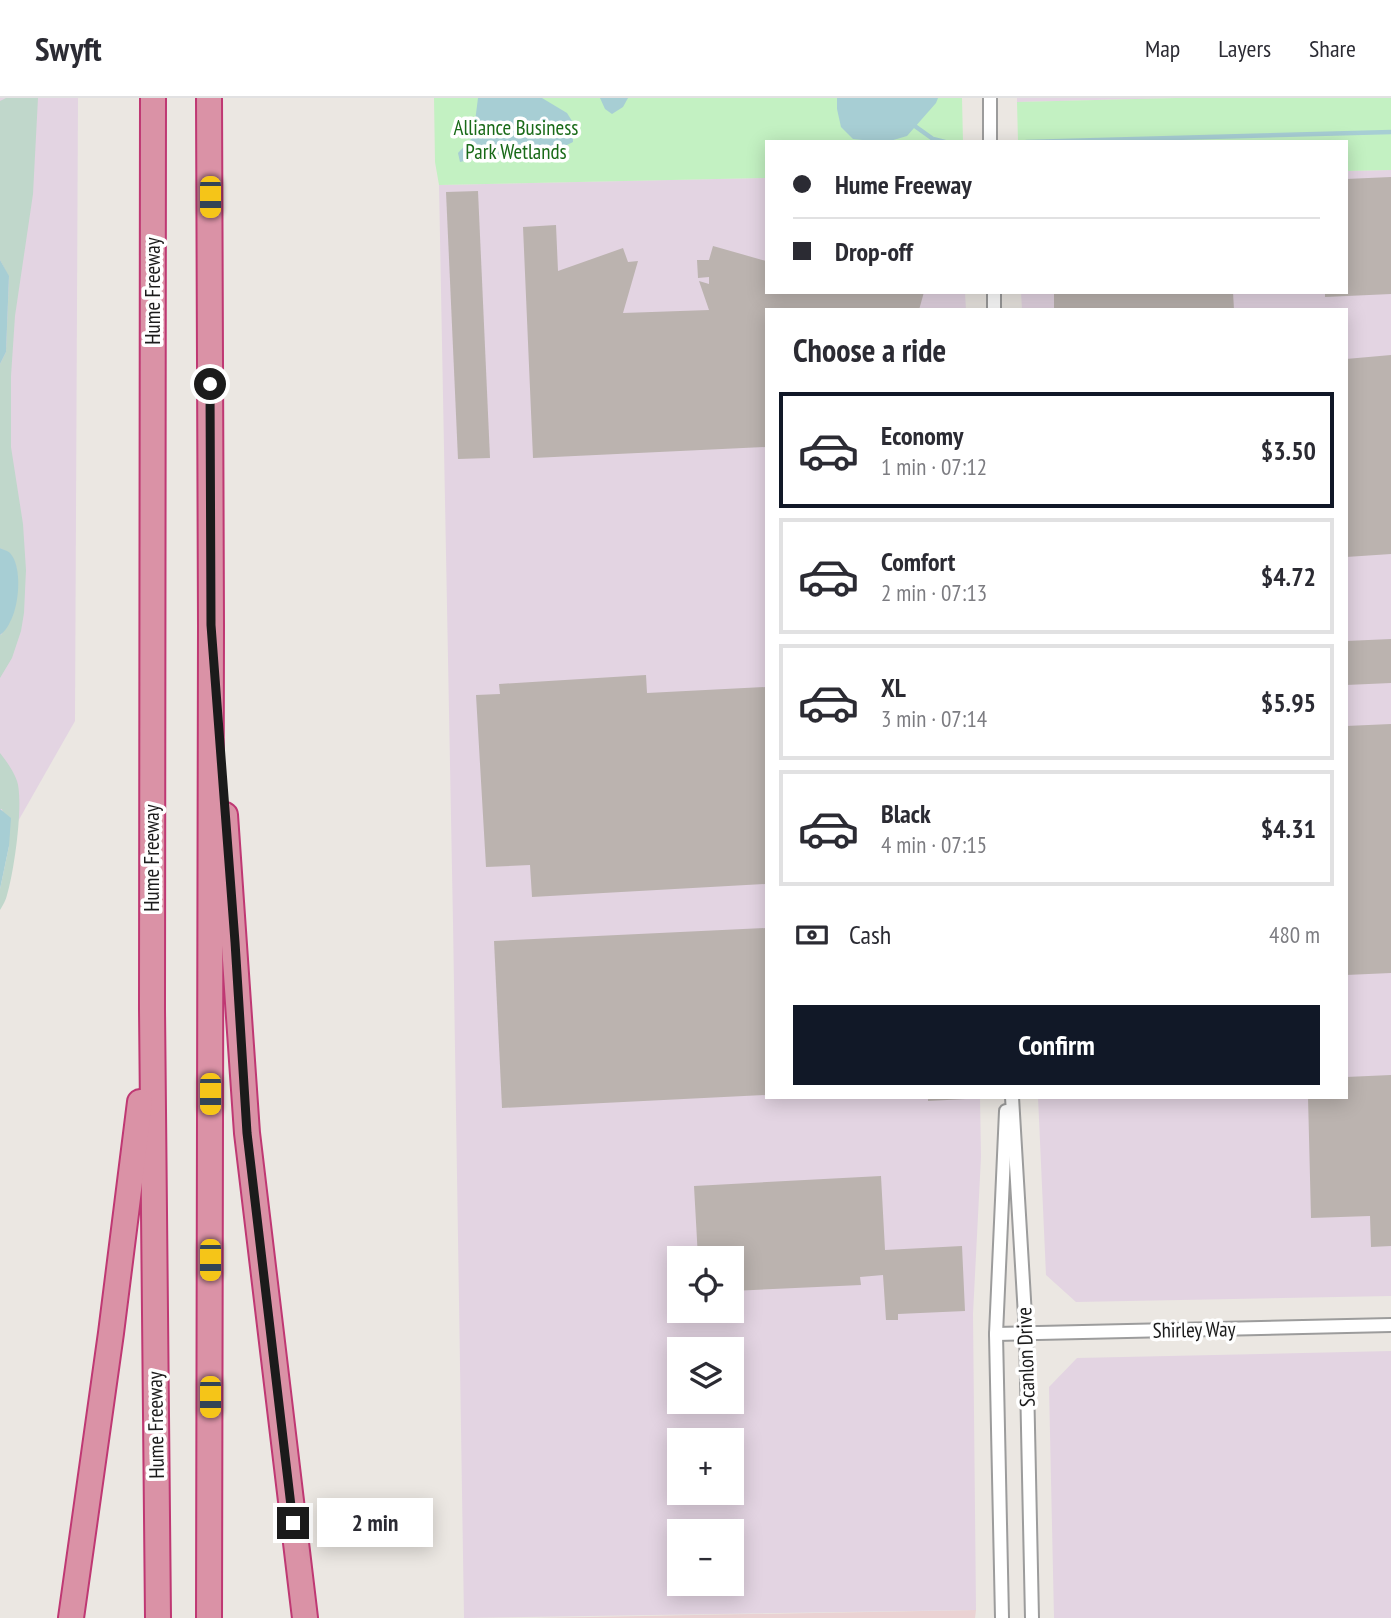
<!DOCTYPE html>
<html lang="en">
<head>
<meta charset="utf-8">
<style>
	:root { --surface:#fff; --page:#f7f7f7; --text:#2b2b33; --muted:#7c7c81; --line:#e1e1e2; --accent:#111827 }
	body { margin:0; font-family:"PT Sans Narrow",sans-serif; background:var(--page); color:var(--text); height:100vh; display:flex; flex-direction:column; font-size:26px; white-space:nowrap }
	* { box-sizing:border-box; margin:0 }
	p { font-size:23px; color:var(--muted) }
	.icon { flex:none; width:38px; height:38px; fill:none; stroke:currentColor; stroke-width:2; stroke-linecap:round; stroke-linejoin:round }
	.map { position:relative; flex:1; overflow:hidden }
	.panel { position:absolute; left:765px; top:210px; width:583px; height:791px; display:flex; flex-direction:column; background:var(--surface); border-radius:0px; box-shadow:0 4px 18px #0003 }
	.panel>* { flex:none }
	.hud { position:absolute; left:765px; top:42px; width:583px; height:154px; border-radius:0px; box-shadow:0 4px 18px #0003; display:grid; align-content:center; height:154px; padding:0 28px; background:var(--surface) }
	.controls { position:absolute; left:667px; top:1148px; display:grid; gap:14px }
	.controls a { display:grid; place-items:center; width:77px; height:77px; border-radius:0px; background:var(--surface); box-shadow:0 4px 18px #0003; font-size:35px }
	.end { position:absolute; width:32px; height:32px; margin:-16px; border:9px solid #1b1b1b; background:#fff; box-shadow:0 0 0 4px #fff }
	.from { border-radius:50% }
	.bubble { position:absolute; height:49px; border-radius:0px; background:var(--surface); box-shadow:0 4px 18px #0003; font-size:23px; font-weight:700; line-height:49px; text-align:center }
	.car { position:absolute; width:21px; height:42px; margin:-21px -10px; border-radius:9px; box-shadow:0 0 5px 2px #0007; background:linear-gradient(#f5c518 24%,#345 0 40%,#f5c518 0 76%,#345 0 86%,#f5c518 0) }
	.hud b { display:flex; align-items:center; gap:24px; height:66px; font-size:26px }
	.hud b+b { border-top:2px solid var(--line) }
	.hud i { width:18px; height:18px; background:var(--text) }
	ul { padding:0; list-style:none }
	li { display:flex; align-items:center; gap:21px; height:116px; margin:0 14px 10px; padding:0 14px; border:4px solid var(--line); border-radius:0px }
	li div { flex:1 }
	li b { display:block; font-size:26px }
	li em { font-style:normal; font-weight:700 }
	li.selected { border-color:var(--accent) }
	li>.icon { width:63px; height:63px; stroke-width:1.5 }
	h2 { padding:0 28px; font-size:32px; line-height:84px }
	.pay { display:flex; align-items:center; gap:18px; height:77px; padding:0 28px; font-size:26px }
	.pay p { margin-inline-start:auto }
	.action { display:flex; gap:14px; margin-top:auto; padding:14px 28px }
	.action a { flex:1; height:80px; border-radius:0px; background:var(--accent); color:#fff; font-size:28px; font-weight:700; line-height:80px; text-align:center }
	header { display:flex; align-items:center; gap:42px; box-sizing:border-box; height:98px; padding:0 35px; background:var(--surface); border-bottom:2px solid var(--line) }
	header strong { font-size:33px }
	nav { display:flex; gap:38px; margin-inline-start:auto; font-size:24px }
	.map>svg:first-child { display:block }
</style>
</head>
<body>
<header>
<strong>Swyft</strong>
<nav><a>Map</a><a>Layers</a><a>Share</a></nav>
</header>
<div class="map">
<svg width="1391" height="1520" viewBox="0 0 1391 1520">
	<rect width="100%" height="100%" fill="#ebe7e2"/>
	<!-- commercial -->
	<path fill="#ead2d3" d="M976 1512 975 1520H536Z"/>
	<!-- industrial -->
	<g fill="#e3d4e2" fill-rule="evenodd">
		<path d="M0 0H78L75 623 0 755Z"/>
		<path d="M1017 0H1176L1017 4Z"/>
		<path d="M1391 72V1198L1076 1204 1046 1177 1038 999H1346V212H1022L1021 194H1346V73Z"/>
		<path d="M766 80V194H965L966 212H766V999H980L981 1059 973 1216 976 1512 464 1520 453 824 439 87ZM679 1160H732V1213H679ZM679 1251H732V1304H679ZM679 1342H732V1395H679ZM679 1433H732V1486H679Z"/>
		<path d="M1391 1253V1520H1054L1049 1289 1077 1260Z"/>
	</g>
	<!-- wetland -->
	<g fill="#c0d7cb">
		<path d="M6 0H38L33 96 15 218 11 278V349L23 426 26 472 24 515 21 533 12 560 0 580V537L2 536C10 511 33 464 0 450V266L6 254 9 179 0 162V3Z"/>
		<path d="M0 655C7 664 13 672 17 683 24 704 14 775 7 797 6 802 3 807 0 812V791L9 748 2 711H0Z"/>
	</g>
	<!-- park -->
	<g fill="#c3f1c2">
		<path d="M434 0H962L963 44H766V80L439 87 435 64Z"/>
		<path d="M1176 0H1391V72L1346 73V44H1018L1017 4Z"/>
	</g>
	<!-- water -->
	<g fill="#a7ced4">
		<path d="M478 0H542L567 15 572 23 573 44 559 51 491 57 460 64 458 55 473 39Z"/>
		<path d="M600 0H628L623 9 612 16 605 11Z"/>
		<path d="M837 0H938L936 5 907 38 890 43H872L853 41 841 29 837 11Z"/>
		<path d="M0 162 9 178 6 254 0 266Z"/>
		<path d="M0 450C2 451 8 453 10 455 23 469 19 509 10 524 8 529 4 534 0 537Z"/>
		<path d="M0 711 11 720 9 748 0 791Z"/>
	</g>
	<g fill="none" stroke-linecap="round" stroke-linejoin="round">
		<!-- stream -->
		<g stroke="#a7ced4" stroke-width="4.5">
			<path d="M912 26 933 41 945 44"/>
			<path d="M1026 44 1391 34"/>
		</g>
	</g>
	<!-- building -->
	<g fill="#bbb3af">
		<path d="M1391 79V196L1325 199V194H1346V81Z"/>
		<path d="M478 93 490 360 458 361 446 94Z"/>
		<path d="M556 127 558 173 623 150 628 164 638 163 623 215 709 212 699 183 709 186V179L698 180 697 162H709L713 148 766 163V194H924L919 212H766V349L533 360 523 129Z"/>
		<path d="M1054 194H1233L1234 212H1054Z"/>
		<path d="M1391 257V456L1346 459V261Z"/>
		<path d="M1391 541V585L1346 587V543Z"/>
		<path d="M646 577 647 595 766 589V786L532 799 530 767 486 769 476 597 500 596 499 586Z"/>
		<path d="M1391 626V875L1346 877V628Z"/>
		<path d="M766 830V997L502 1010 494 843Z"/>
		<path d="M1391 977V1148L1371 1149 1370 1118 1311 1120 1308 999H1346V979Z"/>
		<path d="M928 999H966V1001L928 1003Z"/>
		<path d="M881 1078 885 1152 962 1148 965 1213 898 1216V1222H886L883 1177 860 1179 861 1187 732 1193V1160H698L694 1088Z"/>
	</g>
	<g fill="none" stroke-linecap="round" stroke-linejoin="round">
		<defs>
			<g id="minor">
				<path d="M990 0V44"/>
				<path d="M994 194V212"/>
				<path d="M1012 999 1026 1235 1032 1520"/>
				<path d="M996 1236 1391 1227"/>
				<path d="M1002 1520 996 1236 1006 1013"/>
			</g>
			<g id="motorway">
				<path d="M153 0 152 911 158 1520"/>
				<path d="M225 717 247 1035 305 1520"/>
				<path d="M71 1520 111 1235 140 1004"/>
				<path d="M209 1520 211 527 209 0"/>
			</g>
		</defs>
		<!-- minor casing -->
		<use href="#minor" stroke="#9c9c9c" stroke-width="16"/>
		<!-- motorway casing -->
		<use href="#motorway" stroke="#bf3873" stroke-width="28"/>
		<!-- minor -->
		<use href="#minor" stroke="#fff" stroke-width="12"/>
		<!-- motorway -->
		<use href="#motorway" stroke="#da92a6" stroke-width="24"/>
	</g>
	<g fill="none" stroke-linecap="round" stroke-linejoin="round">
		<!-- route -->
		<path stroke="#1b1b1b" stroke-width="9" d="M210 286 211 527 235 844 247 1035 293 1425"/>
	</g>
	<g text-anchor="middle" stroke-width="7" stroke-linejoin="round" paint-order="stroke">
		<!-- park labels -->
		<g font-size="21" fill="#196a18" stroke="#fff">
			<text x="516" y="37">Alliance Business<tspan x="516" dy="24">Park Wetlands</tspan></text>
		</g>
		<!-- street labels -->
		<g font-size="21" fill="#1b1b1b" stroke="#fff">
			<text transform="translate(153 193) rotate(-90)" y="7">Hume Freeway</text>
			<text transform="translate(152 760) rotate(-90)" y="7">Hume Freeway</text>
			<text transform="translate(1194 1232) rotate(-1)" y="7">Shirley Way</text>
			<text transform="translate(1026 1259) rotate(-92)" y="7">Scanlon Drive</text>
			<text transform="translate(156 1327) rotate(-91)" y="7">Hume Freeway</text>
		</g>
	</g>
</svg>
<div class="controls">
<a><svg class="icon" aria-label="locate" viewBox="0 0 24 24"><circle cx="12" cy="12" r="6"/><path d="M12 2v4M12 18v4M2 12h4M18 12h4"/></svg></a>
<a><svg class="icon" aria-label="layers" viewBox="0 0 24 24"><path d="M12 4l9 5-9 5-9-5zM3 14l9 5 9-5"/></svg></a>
<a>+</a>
<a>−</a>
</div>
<i class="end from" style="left:210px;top:286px"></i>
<i class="end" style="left:293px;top:1425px"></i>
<div class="bubble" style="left:317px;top:1400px;width:116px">2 min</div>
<i class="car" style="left:210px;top:99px;rotate:180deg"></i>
<i class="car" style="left:210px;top:996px;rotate:180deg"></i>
<i class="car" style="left:210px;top:1162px;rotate:180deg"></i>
<i class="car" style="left:210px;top:1299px;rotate:180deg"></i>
<div class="hud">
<b><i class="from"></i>Hume Freeway</b>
<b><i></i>Drop-off</b>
</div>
<section class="panel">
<h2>Choose a ride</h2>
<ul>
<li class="selected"><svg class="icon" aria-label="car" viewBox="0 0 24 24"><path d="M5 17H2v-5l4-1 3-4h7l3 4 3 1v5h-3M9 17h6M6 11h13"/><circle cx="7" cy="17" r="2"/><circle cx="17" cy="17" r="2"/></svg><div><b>Economy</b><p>1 min · 07:12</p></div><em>$3.50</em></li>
<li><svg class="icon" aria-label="car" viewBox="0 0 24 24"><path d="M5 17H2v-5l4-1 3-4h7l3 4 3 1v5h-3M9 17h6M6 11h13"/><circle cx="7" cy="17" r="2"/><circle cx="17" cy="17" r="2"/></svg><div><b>Comfort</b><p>2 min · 07:13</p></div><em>$4.72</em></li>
<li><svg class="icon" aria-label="car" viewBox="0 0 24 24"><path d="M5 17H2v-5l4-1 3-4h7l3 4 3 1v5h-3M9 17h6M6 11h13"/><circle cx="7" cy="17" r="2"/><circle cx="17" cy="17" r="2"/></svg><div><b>XL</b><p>3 min · 07:14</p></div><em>$5.95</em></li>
<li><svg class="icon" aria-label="car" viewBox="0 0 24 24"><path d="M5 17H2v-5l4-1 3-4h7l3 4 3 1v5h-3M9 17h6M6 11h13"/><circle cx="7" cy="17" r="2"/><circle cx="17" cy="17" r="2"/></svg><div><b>Black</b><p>4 min · 07:15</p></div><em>$4.31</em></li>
</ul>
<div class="pay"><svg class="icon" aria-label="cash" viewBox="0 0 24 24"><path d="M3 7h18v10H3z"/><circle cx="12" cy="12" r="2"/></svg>Cash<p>480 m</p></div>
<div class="action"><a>Confirm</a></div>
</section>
</div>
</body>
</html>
